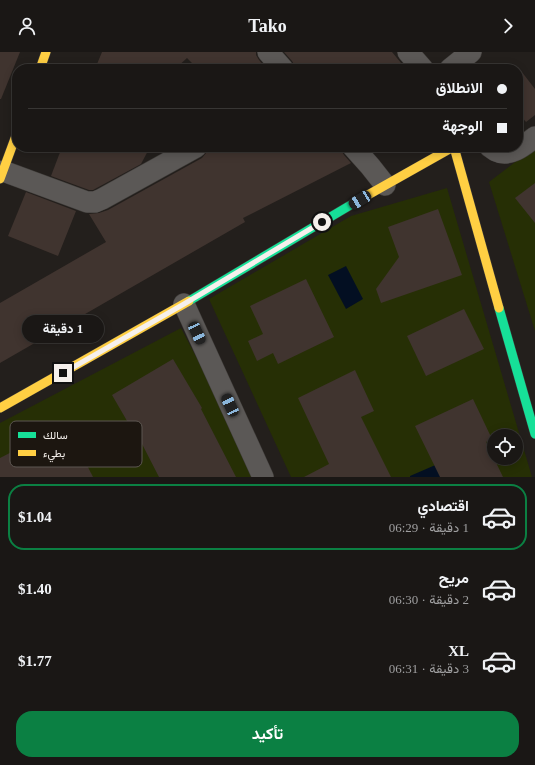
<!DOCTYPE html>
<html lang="ar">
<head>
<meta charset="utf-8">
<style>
	:root { --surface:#1a1715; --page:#272422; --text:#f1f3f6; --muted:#9f9fa0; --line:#383634; --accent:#0b8043 }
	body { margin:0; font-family:"Times New Roman",Vazirmatn,serif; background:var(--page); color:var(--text); direction:rtl; height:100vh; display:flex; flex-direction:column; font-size:15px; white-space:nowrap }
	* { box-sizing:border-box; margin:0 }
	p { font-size:13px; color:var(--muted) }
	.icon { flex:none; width:22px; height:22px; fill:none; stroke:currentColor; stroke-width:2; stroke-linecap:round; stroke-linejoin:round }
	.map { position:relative; height:425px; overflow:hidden; direction:ltr }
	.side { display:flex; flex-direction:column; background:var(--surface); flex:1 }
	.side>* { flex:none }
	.guide { position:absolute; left:12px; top:12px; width:511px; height:88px; border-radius:16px; box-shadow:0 2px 10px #0003,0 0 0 1px var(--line); direction:rtl; display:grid; align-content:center; height:88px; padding:0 16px; background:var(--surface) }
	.controls { position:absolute; left:487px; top:377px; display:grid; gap:8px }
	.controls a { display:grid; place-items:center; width:36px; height:36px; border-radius:50%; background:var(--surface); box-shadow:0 2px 10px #0003,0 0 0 1px var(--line); font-size:20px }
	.end { position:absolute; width:18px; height:18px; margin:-9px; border:5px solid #f5f0ec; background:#111; box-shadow:0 0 0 2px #111 }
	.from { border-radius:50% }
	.bubble { position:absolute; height:28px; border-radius:14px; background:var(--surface); box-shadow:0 2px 10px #0003,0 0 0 1px var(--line); font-size:13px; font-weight:700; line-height:28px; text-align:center; direction:rtl }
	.car { position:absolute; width:12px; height:24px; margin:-12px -6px; border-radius:5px; box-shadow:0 0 3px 1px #0007; background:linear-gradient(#222 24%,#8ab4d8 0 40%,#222 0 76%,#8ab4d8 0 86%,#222 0) }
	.guide b { display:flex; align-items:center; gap:14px; height:38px; font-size:15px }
	.guide b+b { border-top:1px solid var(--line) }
	.guide i { width:10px; height:10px; background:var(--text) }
	ul { padding:7px 0 0; list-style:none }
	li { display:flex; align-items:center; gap:12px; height:66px; margin:0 8px 6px; padding:0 8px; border:2px solid transparent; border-radius:16px }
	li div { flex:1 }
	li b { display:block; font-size:15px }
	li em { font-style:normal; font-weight:700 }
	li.active { border-color:var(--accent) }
	li>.icon { width:36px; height:36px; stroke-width:1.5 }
	.cta { display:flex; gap:8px; margin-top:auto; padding:8px 16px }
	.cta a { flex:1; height:46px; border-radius:16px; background:var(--accent); color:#fff; font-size:16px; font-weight:700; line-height:46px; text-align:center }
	header { display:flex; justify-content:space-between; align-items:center; height:52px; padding:0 16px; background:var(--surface); font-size:18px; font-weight:700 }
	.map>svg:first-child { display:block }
</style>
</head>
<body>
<header><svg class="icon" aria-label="forward" viewBox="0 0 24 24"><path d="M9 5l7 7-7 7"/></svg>Tako<svg class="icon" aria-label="person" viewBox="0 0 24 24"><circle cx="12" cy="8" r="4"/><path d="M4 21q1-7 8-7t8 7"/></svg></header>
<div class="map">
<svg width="535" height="425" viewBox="0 0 535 425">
	<rect width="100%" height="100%" fill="#231f1c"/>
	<!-- green -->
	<g fill="#262f05" fill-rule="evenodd">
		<path d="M535 95V279L489 130Z"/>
		<path d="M447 136 532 425H291L209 247 351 164ZM494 384H516V406H494Z"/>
		<path d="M181 276 259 425H0V371Z"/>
	</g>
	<!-- water -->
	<g fill="#030f22">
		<path d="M346 214 363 247 346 257 328 223Z"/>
		<path d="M447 408 450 425H410V424Z"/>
	</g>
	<!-- building -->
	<g fill="#40342f">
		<path d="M0 0H20L1 47H0Z"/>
		<path d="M102 0H256V3L259 8 267 17H198L187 6 175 17H95Z"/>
		<path d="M284 0H392L406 17H295V14L292 9Z"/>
		<path d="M518 15 535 37V63L526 70 518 61Z"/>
		<path d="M62 95H150L141 112 93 138H89L51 124Z"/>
		<path d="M208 95H341V98L344 103 351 111 243 166 245 170 0 311V251L106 190 89 162 99 161 108 158 202 106 206 101Z"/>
		<path d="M535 131V171L515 146Z"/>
		<path d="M26 140 76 159 58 204 8 184Z"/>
		<path d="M438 157 462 223 381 251 376 237 399 205 388 175Z"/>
		<path d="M306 227 334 285 278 312 273 301 257 309 248 289 263 282 250 254Z"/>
		<path d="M464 257 484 297 426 324 407 284Z"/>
		<path d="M173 307 202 356 201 357 236 425H159L142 392 141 393 112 343Z"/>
		<path d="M355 318 374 359 361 365 391 425H304L329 412 298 346Z"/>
		<path d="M473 347 492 387 486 390 503 425H440L415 374Z"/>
		<path d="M66 372 93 425H0V406Z"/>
	</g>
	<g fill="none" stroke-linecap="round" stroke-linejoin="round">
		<defs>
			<g id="street">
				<path d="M268 0 283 17"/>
				<path d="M408 0 423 17"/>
				<path d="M450 17 471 0"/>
				<path d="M353 95 370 114 385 133"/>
				<path d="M490 95C492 96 494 98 496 99 510 106 525 93 535 85"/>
				<path d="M3 119 87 150H95L102 147 196 95"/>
				<path d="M184 252 263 425"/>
			</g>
			<g id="fast">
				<path d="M189 249 359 148"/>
				<path d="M499 256 535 382"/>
			</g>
			<g id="slow">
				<path d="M40 17 46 0"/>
				<path d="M454 95 499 256"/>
				<path d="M0 127 17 81"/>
				<path d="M359 148 453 95"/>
				<path d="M0 356 189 249"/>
			</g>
		</defs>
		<!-- street casing -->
		<use href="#street" stroke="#3e3b38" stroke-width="22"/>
		<!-- fast casing -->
		<use href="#fast" stroke="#3e3b38" stroke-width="10"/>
		<!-- slow casing -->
		<use href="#slow" stroke="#3e3b38" stroke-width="10"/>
		<!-- street -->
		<use href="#street" stroke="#5b5856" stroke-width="21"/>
		<!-- fast -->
		<use href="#fast" stroke="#16e098" stroke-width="9"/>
		<!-- slow -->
		<use href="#slow" stroke="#ffcf43" stroke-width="9"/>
	</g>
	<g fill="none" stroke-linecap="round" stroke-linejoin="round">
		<!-- route -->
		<path stroke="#f5f0ec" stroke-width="5" d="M63 321 184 252 322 170"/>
	</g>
	<!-- legend -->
	<rect x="10" y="369" width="132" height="46" rx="6" fill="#1c1610" stroke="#5d5752" stroke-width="1"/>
	<rect x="18" y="380" width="18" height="6" fill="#16e098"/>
	<rect x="18" y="398" width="18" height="6" fill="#ffcf43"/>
	<g font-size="11" fill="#f5f0ec">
		<text x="43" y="387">سالك</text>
		<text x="43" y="405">بطيء</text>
	</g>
</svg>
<div class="controls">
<a><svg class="icon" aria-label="locate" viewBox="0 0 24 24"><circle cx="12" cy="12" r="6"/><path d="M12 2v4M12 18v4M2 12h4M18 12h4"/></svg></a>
</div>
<i class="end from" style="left:322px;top:170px"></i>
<i class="end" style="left:63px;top:321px"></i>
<div class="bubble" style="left:22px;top:263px;width:82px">1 دقيقة</div>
<i class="car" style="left:360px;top:148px;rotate:239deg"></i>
<i class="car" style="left:197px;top:281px;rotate:155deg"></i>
<i class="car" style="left:230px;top:353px;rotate:335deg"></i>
<div class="guide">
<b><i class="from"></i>الانطلاق</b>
<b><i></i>الوجهة</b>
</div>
</div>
<section class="side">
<ul>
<li class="active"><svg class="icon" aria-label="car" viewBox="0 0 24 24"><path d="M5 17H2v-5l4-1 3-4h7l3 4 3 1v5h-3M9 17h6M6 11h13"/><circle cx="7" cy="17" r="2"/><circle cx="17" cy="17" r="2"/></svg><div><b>اقتصادي</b><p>1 دقيقة · 06:29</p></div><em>$1.04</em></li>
<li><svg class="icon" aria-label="car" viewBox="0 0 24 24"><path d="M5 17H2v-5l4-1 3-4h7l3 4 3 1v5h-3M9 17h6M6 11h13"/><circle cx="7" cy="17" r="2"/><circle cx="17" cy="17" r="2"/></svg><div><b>مريح</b><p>2 دقيقة · 06:30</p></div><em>$1.40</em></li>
<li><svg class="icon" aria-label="car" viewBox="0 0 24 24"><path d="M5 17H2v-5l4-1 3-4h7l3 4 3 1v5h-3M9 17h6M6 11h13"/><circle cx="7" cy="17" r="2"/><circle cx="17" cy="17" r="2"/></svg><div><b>XL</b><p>3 دقيقة · 06:31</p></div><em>$1.77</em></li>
</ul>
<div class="cta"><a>تأكيد</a></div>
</section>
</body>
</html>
